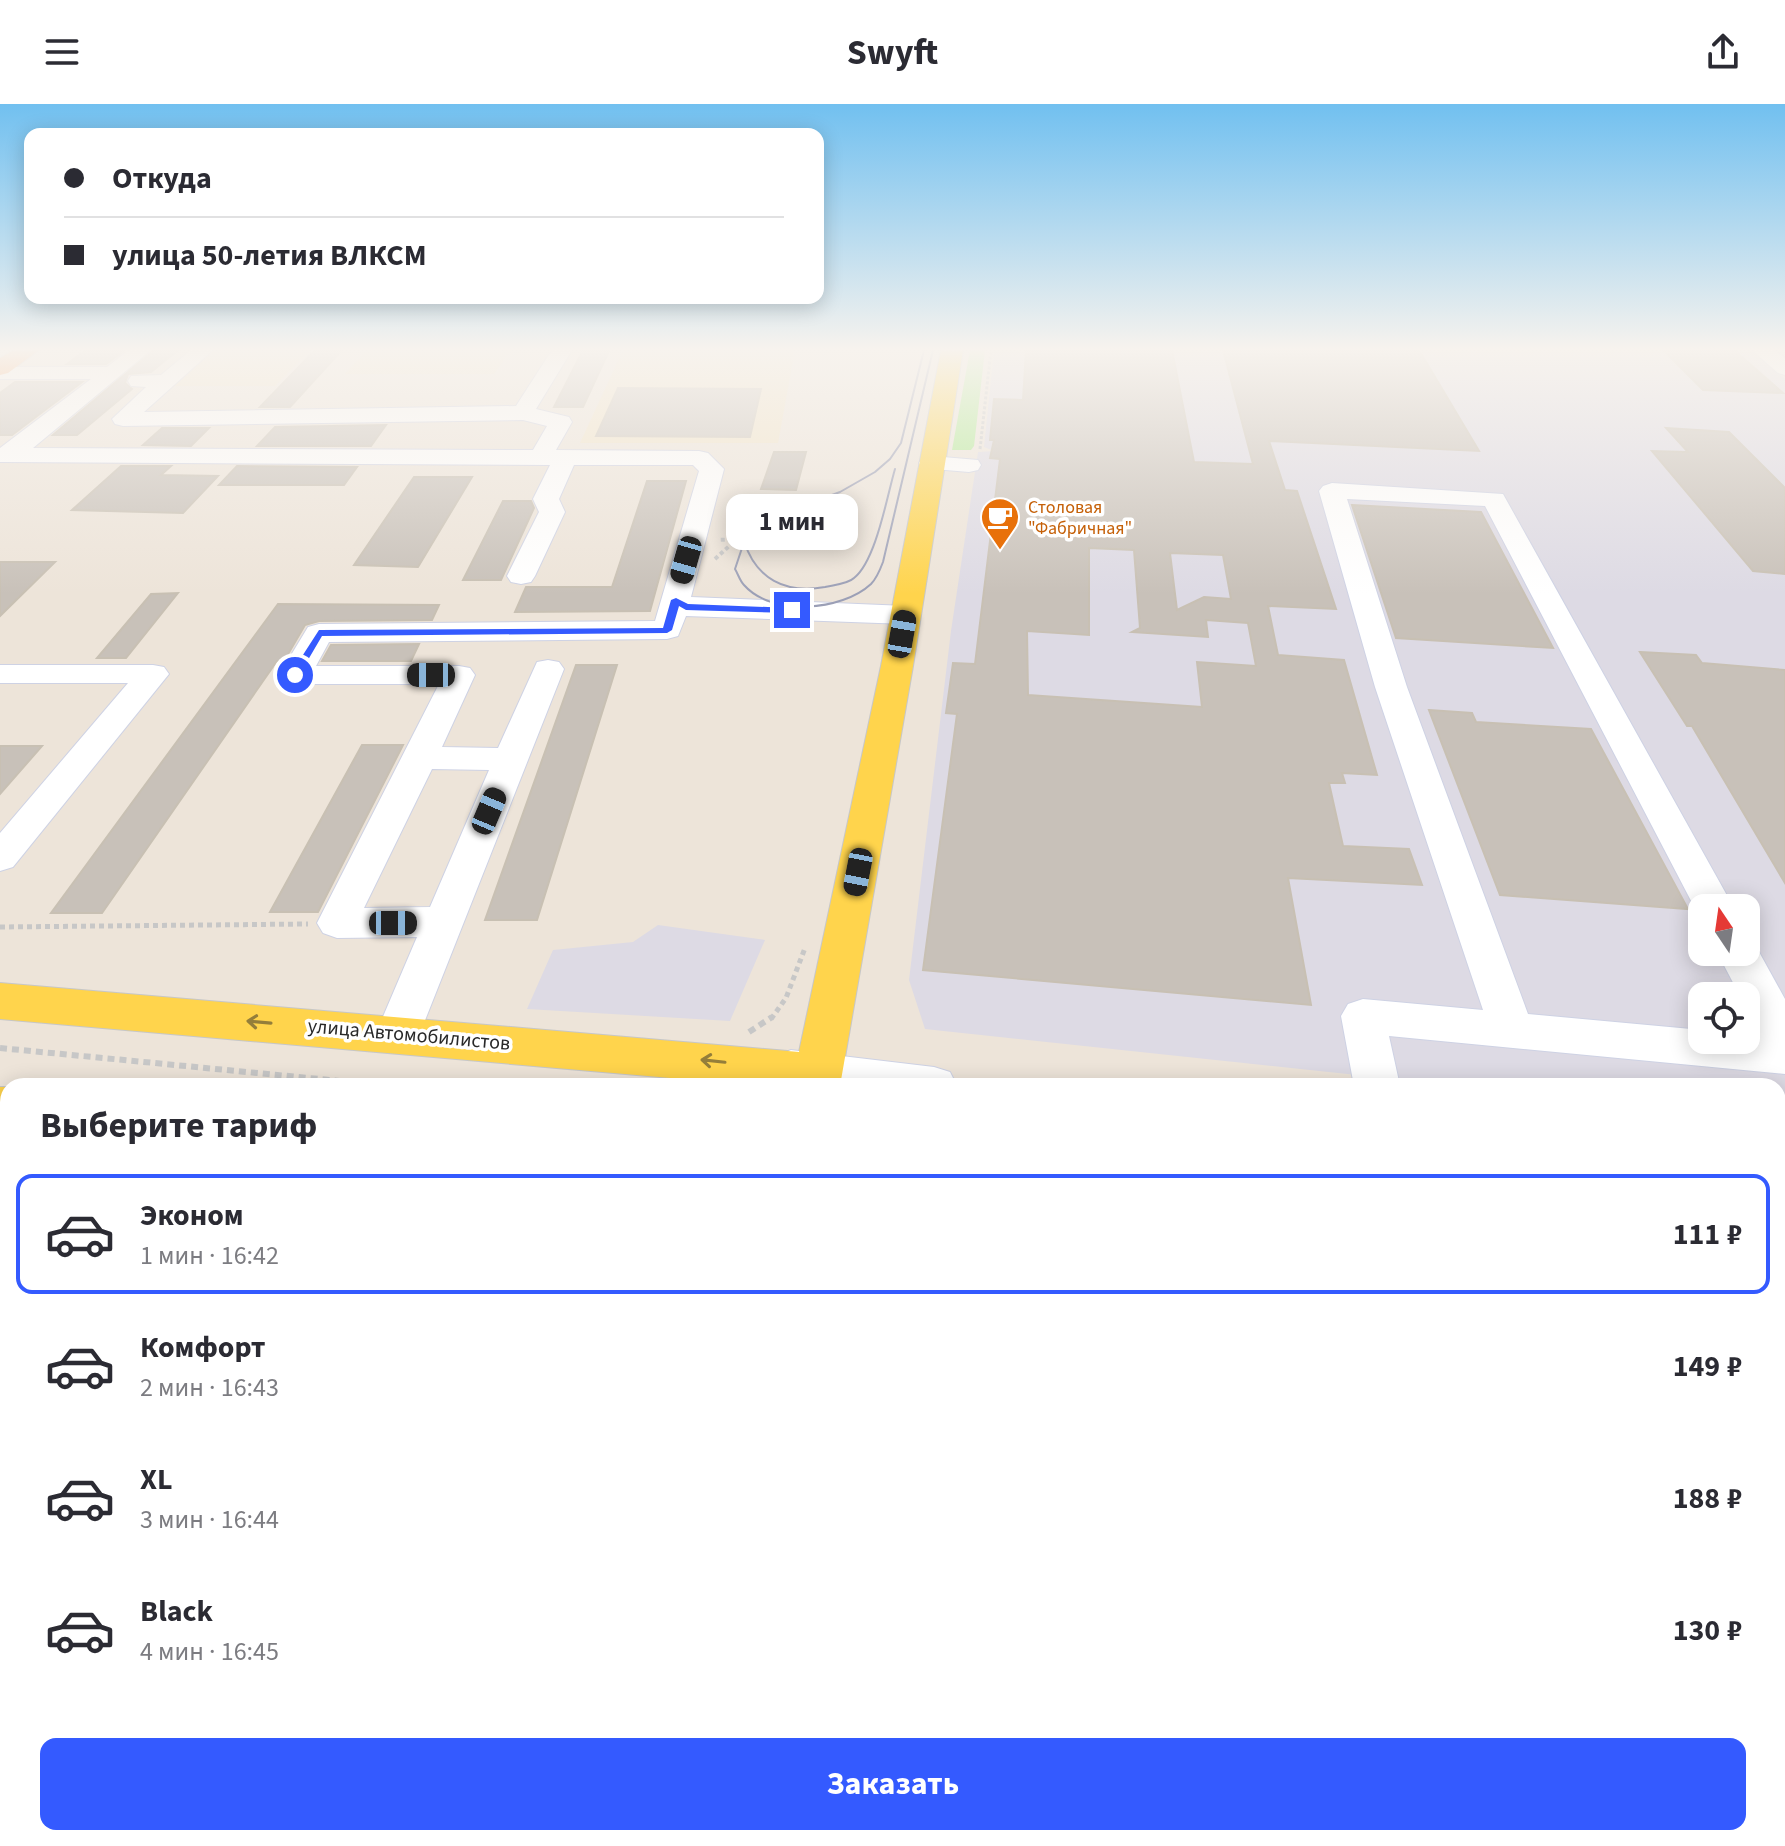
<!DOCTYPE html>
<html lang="ru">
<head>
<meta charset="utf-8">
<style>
	:root { --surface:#fff; --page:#f2f2f3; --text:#2b2b33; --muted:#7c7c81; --line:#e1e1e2; --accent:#345aff }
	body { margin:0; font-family:"Source Sans 3",sans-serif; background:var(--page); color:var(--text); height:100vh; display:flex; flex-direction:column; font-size:30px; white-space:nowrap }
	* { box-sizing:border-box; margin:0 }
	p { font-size:26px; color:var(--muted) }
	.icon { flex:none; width:44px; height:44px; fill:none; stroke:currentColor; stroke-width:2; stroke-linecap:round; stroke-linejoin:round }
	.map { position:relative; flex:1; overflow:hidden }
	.drawer { position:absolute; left:0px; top:974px; width:1786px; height:768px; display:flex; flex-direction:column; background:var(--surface); border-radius:24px 24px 0 0; box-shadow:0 4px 20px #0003 }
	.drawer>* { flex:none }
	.top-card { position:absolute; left:24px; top:24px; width:800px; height:176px; border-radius:16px; box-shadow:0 4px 20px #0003; display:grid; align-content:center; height:176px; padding:0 40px; background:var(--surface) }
	.needle { width:52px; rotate:347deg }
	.buttons { position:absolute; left:1688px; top:790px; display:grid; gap:16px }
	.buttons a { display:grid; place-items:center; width:72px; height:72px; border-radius:16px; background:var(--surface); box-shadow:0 4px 20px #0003; font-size:40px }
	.end { position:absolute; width:36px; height:36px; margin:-18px; border:10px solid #345aff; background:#fff; box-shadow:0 0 0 4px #fff }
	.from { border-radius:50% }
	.bubble { position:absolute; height:56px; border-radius:16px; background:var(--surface); box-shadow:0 4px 20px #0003; font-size:26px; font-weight:700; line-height:56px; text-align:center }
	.car { position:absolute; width:24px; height:48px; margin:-24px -12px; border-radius:10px; box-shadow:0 0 6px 2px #0007; background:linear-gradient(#222 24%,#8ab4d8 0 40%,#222 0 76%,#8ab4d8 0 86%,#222 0) }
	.top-card b { display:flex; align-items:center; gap:28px; height:76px; font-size:30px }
	.top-card b+b { border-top:2px solid var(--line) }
	.top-card i { width:20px; height:20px; background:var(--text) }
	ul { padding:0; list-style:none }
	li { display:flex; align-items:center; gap:24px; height:120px; margin:0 16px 12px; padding:0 24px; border:4px solid transparent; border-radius:16px }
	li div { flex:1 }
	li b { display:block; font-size:30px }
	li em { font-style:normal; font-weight:700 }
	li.active { border-color:var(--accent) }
	li>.icon { width:72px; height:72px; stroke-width:1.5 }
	h2 { padding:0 40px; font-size:36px; line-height:96px }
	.primary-button { display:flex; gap:16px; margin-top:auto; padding:16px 40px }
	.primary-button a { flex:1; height:92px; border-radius:16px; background:var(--accent); color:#fff; font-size:32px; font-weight:700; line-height:92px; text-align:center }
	header { display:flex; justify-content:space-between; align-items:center; height:104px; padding:0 40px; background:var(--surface); font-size:36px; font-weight:700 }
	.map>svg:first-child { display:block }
</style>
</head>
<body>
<header><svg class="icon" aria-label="menu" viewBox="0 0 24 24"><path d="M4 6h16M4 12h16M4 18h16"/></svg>Swyft<svg class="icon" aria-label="share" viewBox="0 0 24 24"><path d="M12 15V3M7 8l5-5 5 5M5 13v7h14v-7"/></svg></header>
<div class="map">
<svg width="1785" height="1742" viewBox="0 0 1785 1742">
	<rect width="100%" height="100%" fill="#ede4d9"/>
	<!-- industrial -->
	<g fill="#dddae4" fill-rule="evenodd">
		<path d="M994 246H1750L1785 275V1017L1778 1016V982H1460L925 925 909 876 951 527 978 348 994 347 984 343ZM1702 804H1746V848H1702ZM1702 892H1746V936H1702Z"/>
		<path d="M658 821 765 836 730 917 527 905 553 846 633 838Z"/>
		<path d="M1778 1110 1785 1111V1742H1458L1456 1734H1778Z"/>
	</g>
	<!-- education -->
	<g fill="#f1e3c6">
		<path d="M215 246H311L275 282H174Z"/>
		<path d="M367 246H511L494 270H345Z"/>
		<path d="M623 246H795L778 339H580Z"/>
	</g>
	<!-- green -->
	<g fill="#aeea8f">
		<path d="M970 246H985L974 342 971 346H952Z"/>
		<path d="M0 1041H8V1734H878L880 1742H0Z"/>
	</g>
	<!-- building -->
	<g fill="#c8c1b9" stroke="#c8c0b3" stroke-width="2" fill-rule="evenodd">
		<path d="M86 246H125L106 260H67Z"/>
		<path d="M154 246H178L151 268 128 270 125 279 132 285 77 331H53Z"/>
		<path d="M315 246H342L290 303H260Z"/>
		<path d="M583 246 609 247 583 303H554Z"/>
		<path d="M1026 246H1172L1194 358 1253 360 1223 246H1419L1479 347 1269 337 1285 386 1297 387 1336 505 1268 502 1278 551 1344 556 1377 671 1342 669 1345 679H1329L1343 742 1409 745 1422 781 1288 774 1311 901 923 866 957 610 946 609 953 559 975 560 1000 355 990 354 994 336H990L994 295 1023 296ZM1089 444 1134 446 1140 524 1132 528 1208 533 1206 516 1248 519 1256 562 1197 558 1202 603 1028 591 1027 527 1089 531ZM1170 449 1223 451 1231 495 1204 493 1177 506Z"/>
		<path d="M1663 246H1734L1783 289 1703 286Z"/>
		<path d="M15 278H82L12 331H0V289Z"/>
		<path d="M618 284 761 285 750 333 596 332Z"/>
		<path d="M386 321 371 342H257L275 323Z"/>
		<path d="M162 324H209L191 342 143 341Z"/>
		<path d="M1666 324 1729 328 1785 384V470L1753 467 1652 347 1688 348Z"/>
		<path d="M774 348H806L796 386 761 385Z"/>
		<path d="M121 362H171L161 371 218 372 183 409 72 406Z"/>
		<path d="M237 362 357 363 344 381H219Z"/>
		<path d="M414 373H472L418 463 354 461Z"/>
		<path d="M647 377H686L650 507 515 508 526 483H612Z"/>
		<path d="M503 397H531L534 404 501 476H463Z"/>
		<path d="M1352 401 1481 408 1553 544 1396 534Z"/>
		<path d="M0 458H55L0 512Z"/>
		<path d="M178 489 126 554H97L151 490Z"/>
		<path d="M278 500 439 501 432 516 319 517 305 521 284 557H277L102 809H51Z"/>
		<path d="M419 540 411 557H322L331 541Z"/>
		<path d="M1640 548 1696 551 1702 559 1785 566V779L1692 622H1687Z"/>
		<path d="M576 561H617L537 816H485Z"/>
		<path d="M1429 606 1472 609 1476 618 1591 625 1688 805 1500 791Z"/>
		<path d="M362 641H403L318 808H270Z"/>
		<path d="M0 642H42L0 690Z"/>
	</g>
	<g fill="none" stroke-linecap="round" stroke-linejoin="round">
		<defs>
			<g id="minor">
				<path d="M129 246H151L33 344 533 346 547 322 523 316 123 322 115 320 112 315 146 283 131 282 128 277 131 272 161 271 191 246H213L144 308 516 302 552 246H572L536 305 569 313 572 318 556 346 699 347 708 349 724 365 691 493 906 502 916 505 921 511 916 517 906 520 686 512 678 532 667 535 329 538 316 562H459L470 564 475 571 442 643 498 644 537 558 548 556 559 558 564 565 420 929 414 941 398 947 382 941 376 929 417 833 337 834 323 829 317 819 439 580H295L284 578 279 571 308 523 319 520 655 517 699 367 693 361H574L559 395 565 408 535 472 531 478 521 480 511 478 507 472 539 408 533 395 550 361 0 358V344L91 275H0V263H107ZM432 665 489 666 430 803 364 804Z"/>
				<path d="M1752 246H1774L1785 254V271L1778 269Z"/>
				<path d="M931 352 978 356 981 361 978 366 969 368 922 364 919 359 922 354Z"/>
				<path d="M1332 379 1503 390 1734 804H1702L1700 814 1485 402 1347 395 1407 583 1528 910 1702 926V936H1746V930L1760 931 1746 903V892H1740L1717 848H1746V835L1753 837 1785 895V970L1389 932 1400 982H1354L1341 912 1348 900 1363 895 1483 906 1375 583 1319 387 1323 382Z"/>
				<path d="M0 561H153L164 563 169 570 13 763 0 767V729L128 579H0Z"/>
				<path d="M791 946 934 963 950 968 957 982H786L775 978 768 965 775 952Z"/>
				<rect x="1778" y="1056" width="7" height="44"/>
				<path d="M1064 1734H1137L1140 1742H1067Z"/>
				<path d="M1196 1734H1270L1273 1742H1199Z"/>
				<path d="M1396 1734H1468L1470 1742H1398Z"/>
			</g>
			<g id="major">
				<path d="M941 246H963L913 562 840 982H762L0 915V879L799 948 881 562Z"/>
				<rect x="0" y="983" width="8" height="42"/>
				<path d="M950 1734H1068L1070 1742H952Z"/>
			</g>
			<path id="highway" d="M14 246H39L8 269 0 271V254Z"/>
		</defs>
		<!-- minor casing -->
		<use href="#minor" stroke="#ced2e4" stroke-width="2"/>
		<!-- major casing -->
		<use href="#major" stroke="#c7c7c7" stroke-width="2"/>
		<!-- highway casing -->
		<use href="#highway" stroke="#c7c7c7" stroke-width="2"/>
		<!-- path-far4 -->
		<path stroke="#c7c7c7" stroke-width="3" stroke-dasharray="3 2" stroke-linecap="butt" d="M980 345 991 246"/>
		<!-- path-far3 -->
		<path stroke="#c7c7c7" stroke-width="4" stroke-dasharray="4 3" stroke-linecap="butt" d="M715 455 737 435 718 436"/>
		<!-- path-far2 -->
		<g stroke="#c7c7c7" stroke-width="5" stroke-dasharray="5 4" stroke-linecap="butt">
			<path d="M0 823 308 820"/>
			<path d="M771 915 786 894 805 844"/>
		</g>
		<!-- path-far1 -->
		<g stroke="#c7c7c7" stroke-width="6" stroke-dasharray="7 5" stroke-linecap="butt">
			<path d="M749 928 772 913"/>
			<path d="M0 944 391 982"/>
			<path d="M0 1110 8 1098"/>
		</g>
		<!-- path -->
		<g stroke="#c7c7c7" stroke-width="8" stroke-dasharray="9 6" stroke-linecap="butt">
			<path d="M904 1734 907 1742"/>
			<path d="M259 1742 262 1734"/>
		</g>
		<!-- minor -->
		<use href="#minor" fill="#fff" fill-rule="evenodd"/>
		<!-- major -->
		<use href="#major" fill="#ffd44c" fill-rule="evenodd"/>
		<!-- highway -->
		<use href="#highway" fill="#ff9c52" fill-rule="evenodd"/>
		<!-- tram -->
		<g stroke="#9b9fb6" stroke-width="2">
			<path d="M924 246 901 339 890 355 875 368 840 388 764 416 744 438 735 465C738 470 740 477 744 481 772 513 842 507 871 480 877 474 880 466 883 458L933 246"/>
			<path d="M744 437C756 475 785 490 825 483 834 481 848 480 854 474 876 457 887 392 895 365"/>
		</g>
	</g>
	<!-- one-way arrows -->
	<defs><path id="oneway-shaft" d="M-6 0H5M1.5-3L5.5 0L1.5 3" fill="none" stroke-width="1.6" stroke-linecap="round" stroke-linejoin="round" transform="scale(2)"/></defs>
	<g stroke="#947e3a">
		<use href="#oneway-shaft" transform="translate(259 918) rotate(-175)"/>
		<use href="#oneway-shaft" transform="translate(713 957) rotate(-174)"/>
	</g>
	<!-- sky -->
	<linearGradient id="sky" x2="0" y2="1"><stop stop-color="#71c0f0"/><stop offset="0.5" stop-color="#f7f3ee"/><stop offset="1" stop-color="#f7f3ee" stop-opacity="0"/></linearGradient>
	<rect width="1785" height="490" fill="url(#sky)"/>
	<!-- route -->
	<path fill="#345aff" d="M676 494 688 500 792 504 797 506 792 509 686 506 679 502 672 526 667 529 322 532 298 573 290 571 319 526 663 524 671 496Z"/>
	<!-- icons -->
	<defs>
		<symbol id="cafe-pin" viewBox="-11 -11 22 30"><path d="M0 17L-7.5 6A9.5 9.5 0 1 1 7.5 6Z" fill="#e8710a" stroke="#fff"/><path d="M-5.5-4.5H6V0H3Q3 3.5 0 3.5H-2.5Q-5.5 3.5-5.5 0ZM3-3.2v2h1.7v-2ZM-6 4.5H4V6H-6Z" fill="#fff"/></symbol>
	</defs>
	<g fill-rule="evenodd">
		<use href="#cafe-pin" x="978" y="391" width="44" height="60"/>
	</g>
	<g text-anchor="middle" stroke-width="7" stroke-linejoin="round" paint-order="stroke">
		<!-- far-food labels -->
		<g font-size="18" fill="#c56008" stroke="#fff" text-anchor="start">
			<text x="1028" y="409">Столовая<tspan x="1028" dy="21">"Фабричная"</tspan></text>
		</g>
		<!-- street labels -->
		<g font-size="20" fill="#292929" stroke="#fff">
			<text transform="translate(409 930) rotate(5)" y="7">улица Автомобилистов</text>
		</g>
	</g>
</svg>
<div class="buttons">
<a><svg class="needle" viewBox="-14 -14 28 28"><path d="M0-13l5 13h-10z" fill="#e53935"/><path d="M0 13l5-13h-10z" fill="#7c7c81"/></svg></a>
<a><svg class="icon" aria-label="locate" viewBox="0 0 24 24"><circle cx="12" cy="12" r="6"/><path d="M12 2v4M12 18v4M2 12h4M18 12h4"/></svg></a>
</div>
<i class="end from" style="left:295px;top:571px"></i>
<i class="end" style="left:792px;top:506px"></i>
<div class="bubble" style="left:726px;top:390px;width:132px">1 мин</div>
<i class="car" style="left:686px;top:456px;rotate:196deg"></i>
<i class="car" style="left:902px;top:530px;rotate:10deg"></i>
<i class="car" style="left:431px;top:571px;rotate:270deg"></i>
<i class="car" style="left:489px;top:707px;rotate:23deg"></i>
<i class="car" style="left:858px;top:768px;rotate:191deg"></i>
<i class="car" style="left:393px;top:819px;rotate:90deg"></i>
<div class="top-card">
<b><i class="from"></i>Откуда</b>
<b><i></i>улица 50-летия ВЛКСМ</b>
</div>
<section class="drawer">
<h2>Выберите тариф</h2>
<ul>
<li class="active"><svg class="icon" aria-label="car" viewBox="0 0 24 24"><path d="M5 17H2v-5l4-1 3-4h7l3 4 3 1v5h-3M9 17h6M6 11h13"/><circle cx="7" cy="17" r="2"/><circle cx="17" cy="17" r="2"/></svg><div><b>Эконом</b><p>1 мин · 16:42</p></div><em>111 ₽</em></li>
<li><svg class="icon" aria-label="car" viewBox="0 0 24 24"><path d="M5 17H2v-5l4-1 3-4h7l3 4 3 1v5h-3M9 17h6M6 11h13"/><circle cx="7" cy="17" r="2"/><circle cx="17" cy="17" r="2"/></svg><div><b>Комфорт</b><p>2 мин · 16:43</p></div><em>149 ₽</em></li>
<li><svg class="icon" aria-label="car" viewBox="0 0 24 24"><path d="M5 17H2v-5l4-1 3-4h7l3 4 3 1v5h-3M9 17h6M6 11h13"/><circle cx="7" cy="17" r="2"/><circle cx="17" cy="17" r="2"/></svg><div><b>XL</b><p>3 мин · 16:44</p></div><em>188 ₽</em></li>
<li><svg class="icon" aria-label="car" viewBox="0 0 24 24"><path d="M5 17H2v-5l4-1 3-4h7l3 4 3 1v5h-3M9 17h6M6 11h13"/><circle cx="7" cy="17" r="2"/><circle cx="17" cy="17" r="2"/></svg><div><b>Black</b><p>4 мин · 16:45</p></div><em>130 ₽</em></li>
</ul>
<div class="primary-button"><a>Заказать</a></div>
</section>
</div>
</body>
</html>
